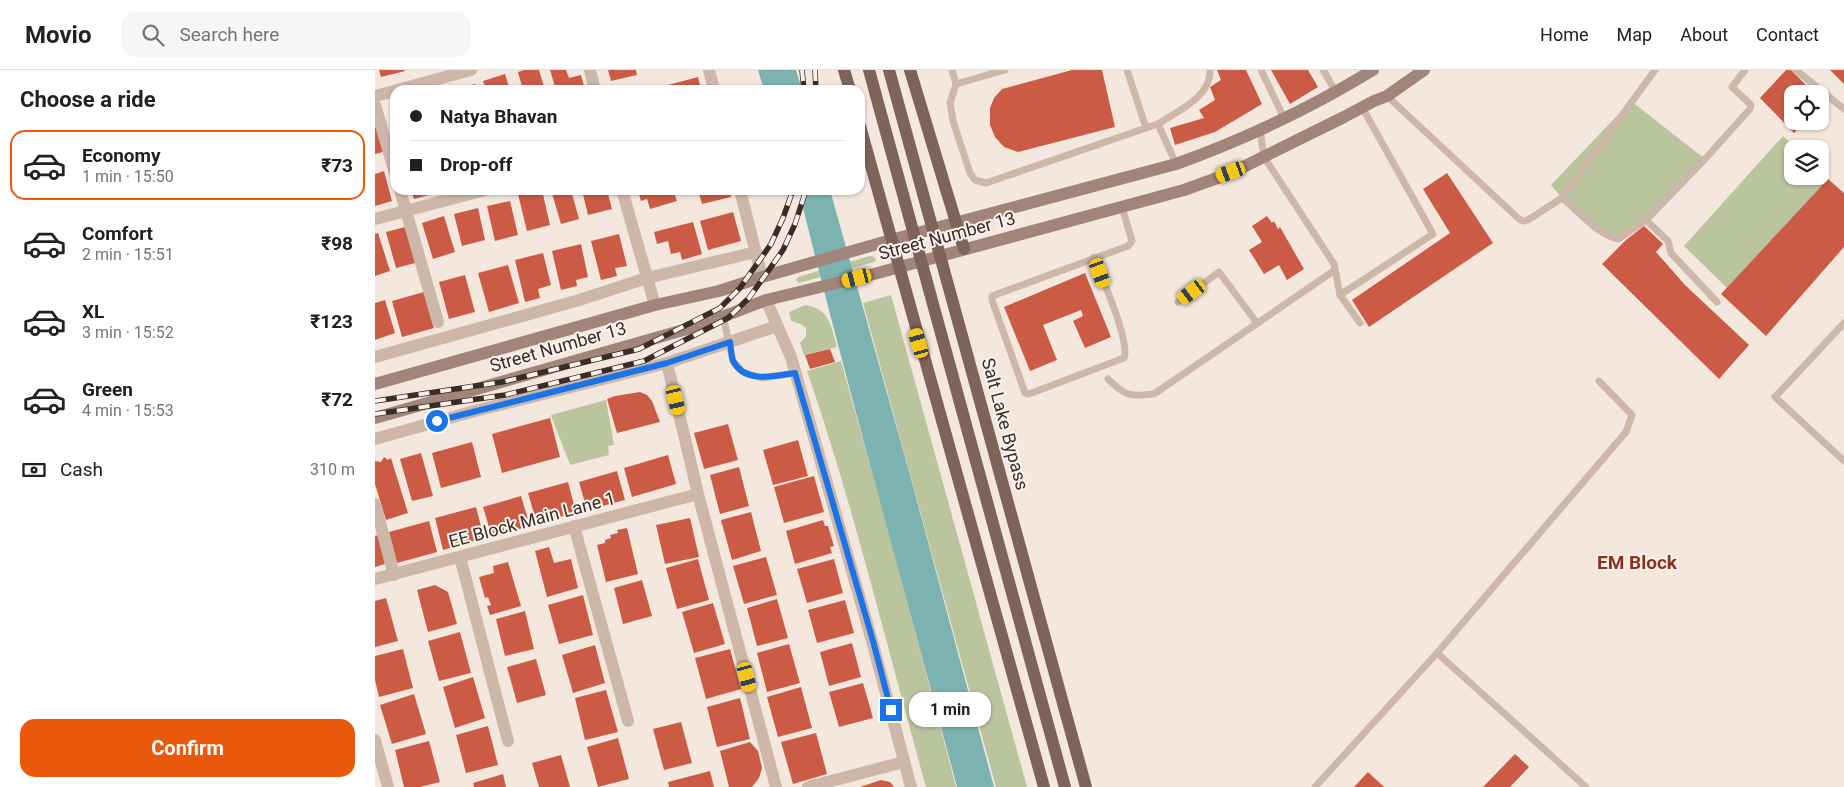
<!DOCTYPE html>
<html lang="en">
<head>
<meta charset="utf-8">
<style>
	:root { --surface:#fff; --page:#f6f6f6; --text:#202124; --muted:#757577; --line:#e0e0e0; --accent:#ea580c }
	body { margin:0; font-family:Roboto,sans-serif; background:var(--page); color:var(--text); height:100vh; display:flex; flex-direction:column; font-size:19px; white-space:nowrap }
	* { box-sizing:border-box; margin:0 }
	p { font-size:16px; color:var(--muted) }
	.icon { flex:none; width:28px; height:28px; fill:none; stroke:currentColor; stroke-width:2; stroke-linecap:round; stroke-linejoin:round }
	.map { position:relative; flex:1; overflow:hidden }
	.sheet { display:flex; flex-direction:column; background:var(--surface); width:375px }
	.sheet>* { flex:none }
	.top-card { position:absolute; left:15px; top:15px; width:475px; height:110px; border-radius:15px; box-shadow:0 1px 4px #0004; display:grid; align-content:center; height:110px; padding:0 20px; background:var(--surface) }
	.buttons { position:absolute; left:1409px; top:15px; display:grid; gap:10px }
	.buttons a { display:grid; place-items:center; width:45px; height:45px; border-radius:10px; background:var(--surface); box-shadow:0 1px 4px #0004; font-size:25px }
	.end { position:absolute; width:22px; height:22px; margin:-11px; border:6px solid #1a73e8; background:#fff; box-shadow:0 0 0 2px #fff }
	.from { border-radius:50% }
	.bubble { position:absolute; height:35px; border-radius:15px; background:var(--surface); box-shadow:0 1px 4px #0004; font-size:16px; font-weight:700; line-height:35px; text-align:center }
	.car { position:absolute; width:15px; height:30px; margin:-15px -8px; border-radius:6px; box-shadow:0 0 4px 1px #0007; background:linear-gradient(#f5c518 24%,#345 0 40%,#f5c518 0 76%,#345 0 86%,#f5c518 0) }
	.top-card b { display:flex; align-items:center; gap:18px; height:48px; font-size:19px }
	.top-card b+b { border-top:1px solid var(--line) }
	.top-card i { width:12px; height:12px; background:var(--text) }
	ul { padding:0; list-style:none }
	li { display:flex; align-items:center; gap:15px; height:70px; margin:0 10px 8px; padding:0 10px; border:2px solid transparent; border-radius:15px }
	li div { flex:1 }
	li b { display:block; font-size:19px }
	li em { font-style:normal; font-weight:700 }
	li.selected { border-color:var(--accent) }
	li>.icon { width:45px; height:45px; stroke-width:1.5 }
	h2 { padding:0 20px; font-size:22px; line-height:60px }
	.pay { display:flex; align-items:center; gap:12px; height:55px; padding:0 20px; font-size:19px }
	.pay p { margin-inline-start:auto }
	.primary-button { display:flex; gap:10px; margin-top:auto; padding:10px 20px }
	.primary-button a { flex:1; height:58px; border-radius:15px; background:var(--accent); color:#fff; font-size:20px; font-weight:700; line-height:58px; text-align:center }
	header { display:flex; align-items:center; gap:30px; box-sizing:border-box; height:70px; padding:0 25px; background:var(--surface); border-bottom:1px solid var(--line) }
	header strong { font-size:24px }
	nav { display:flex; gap:28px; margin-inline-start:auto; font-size:18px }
	.search { width:350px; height:45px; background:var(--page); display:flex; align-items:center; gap:12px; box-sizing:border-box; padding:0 18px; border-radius:15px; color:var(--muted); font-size:19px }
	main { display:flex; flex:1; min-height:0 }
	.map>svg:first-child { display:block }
</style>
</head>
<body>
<header>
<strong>Movio</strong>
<div class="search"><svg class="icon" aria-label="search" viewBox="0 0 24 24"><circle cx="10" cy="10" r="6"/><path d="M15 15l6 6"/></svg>Search here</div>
<nav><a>Home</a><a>Map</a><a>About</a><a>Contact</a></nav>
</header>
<main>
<section class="sheet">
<h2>Choose a ride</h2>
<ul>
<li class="selected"><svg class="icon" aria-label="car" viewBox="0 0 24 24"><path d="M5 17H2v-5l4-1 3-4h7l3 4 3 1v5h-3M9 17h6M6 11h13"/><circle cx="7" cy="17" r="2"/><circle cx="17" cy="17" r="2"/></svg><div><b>Economy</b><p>1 min · 15:50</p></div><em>₹73</em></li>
<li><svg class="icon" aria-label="car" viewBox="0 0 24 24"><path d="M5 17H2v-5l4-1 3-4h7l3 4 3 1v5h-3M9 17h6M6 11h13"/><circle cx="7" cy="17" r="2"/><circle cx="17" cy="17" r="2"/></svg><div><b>Comfort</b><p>2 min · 15:51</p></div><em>₹98</em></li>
<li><svg class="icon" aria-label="car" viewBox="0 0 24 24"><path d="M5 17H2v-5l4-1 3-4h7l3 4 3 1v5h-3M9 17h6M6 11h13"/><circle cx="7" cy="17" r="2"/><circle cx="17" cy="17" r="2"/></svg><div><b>XL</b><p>3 min · 15:52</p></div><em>₹123</em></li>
<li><svg class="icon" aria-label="car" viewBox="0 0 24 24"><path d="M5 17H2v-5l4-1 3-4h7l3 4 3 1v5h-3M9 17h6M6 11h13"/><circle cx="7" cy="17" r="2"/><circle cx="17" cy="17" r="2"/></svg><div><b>Green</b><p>4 min · 15:53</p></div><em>₹72</em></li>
</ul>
<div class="pay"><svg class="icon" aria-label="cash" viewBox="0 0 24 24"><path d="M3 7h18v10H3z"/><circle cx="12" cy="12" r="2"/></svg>Cash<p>310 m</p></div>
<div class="primary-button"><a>Confirm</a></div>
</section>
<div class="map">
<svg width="1469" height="717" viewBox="0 0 1469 717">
	<rect width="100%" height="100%" fill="#f4e8de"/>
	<!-- green -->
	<g fill="#bac49d">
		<path d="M1256 31 1330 89 1271 150 1243 169 1232 166 1187 128 1176 115Z"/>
		<path d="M1408 66 1422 79H1418V106H1445V101L1453 109 1352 218 1309 176Z"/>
		<path d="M495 186 499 187 501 190 499 192 424 213 421 210 423 207Z"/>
		<path d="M516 225 652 717H621L488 233Z"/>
		<path d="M430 235C455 239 456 256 462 277L429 285 425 273 431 266V258L426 254 416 251 414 242Z"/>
		<path d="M466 291 518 478 581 717H551C512 578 479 437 432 301Z"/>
		<path d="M231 330 239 375 233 376 234 385 195 395 176 345Z"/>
	</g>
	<!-- water -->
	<g fill="#7cb3b1">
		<path d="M383 0H421L427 20H389Z"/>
		<path d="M432 120H455L535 405 619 717H582C530 521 475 327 426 130Z"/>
	</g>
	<!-- building -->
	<g fill="#cc5b45">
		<path d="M4 0H29L30 1 6 7Z"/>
		<path d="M149 0H164L170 20H148L143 2Z"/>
		<path d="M175 0H191L194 8 206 5 210 20H181Z"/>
		<path d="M233 0H261L262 5 236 11Z"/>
		<path d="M697 0H727L740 57 643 82 629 77 620 67 615 55V38L619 28 627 19Z"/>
		<path d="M842 0H871L887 34 840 62 800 75 795 58 829 48 824 40 840 30 835 17 846 10Z"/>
		<path d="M896 0H933L943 17 915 34Z"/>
		<path d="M1411 0H1416L1440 24H1418V51H1431L1419 63 1385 28Z"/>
		<path d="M1455 0H1469V14Z"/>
		<path d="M130 4 135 20H111L108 11Z"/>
		<path d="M323 7 326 20H295L293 15Z"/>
		<path d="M100 14 102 20H82Z"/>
		<path d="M0 51 8 82 0 84Z"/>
		<path d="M9 101 17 131 0 136V104Z"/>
		<path d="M1072 103 1118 173 994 257 977 230 1075 163 1048 119Z"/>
		<path d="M1453 109 1469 123V177L1391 266 1346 224Z"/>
		<path d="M36 120H60L61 123 39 129Z"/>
		<path d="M160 120H167L175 155 152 161 143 124Z"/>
		<path d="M176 120H196L204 149 186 154Z"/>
		<path d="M207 120H232L237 139 213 145Z"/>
		<path d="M298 120 302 131 275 139 272 129 266 131 263 121Z"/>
		<path d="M323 120H355L356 127 327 134Z"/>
		<path d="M135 131 143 165 120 171 112 136Z"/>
		<path d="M103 138 110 170 87 176 79 144Z"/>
		<path d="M358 142 366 171 333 180 325 151Z"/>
		<path d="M69 146 80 182 58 189 47 153Z"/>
		<path d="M892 146 897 153 899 151 903 159 905 157 929 199 912 210 904 195 889 204 874 180 887 172 877 156Z"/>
		<path d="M318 152 327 184 307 190 305 182 296 184 293 171 282 174 279 162Z"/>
		<path d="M34 156 44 192 21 198 11 162Z"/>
		<path d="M1269 156 1288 174 1281 182 1310 215 1374 275 1344 309 1227 194 1251 170Z"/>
		<path d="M3 163 15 201 0 206V164Z"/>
		<path d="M244 164 252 196 240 198 242 206 226 210 216 171Z"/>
		<path d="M206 174 213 207 201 210 202 216 186 220 177 181Z"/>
		<path d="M168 183 176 215 163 219 165 228 150 232 140 190Z"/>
		<path d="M133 195 144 233 114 242 103 203Z"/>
		<path d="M710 203 736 267 710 278 698 251 708 246 706 240 668 255 682 290 655 301 629 237Z"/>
		<path d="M90 205 100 242 74 249 64 212Z"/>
		<path d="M49 222 59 258 27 267 17 231Z"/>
		<path d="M10 230 20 263 0 270V233Z"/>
		<path d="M455 279 460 292 435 299 430 285Z"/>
		<path d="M265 322 272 325 277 331 285 352 242 363 232 329 240 326Z"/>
		<path d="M175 348 185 387 127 403 117 364Z"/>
		<path d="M353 354 363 390 329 399 319 363Z"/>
		<path d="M423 370 433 406 398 415 388 380Z"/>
		<path d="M97 372 106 407 66 418 57 383Z"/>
		<path d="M46 383 58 426 37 431 25 389Z"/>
		<path d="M293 385 301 414 257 427 249 398Z"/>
		<path d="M9 387 13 390 16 388 33 443 11 450 0 414V391L6 392Z"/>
		<path d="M364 397 374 436 345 444 335 405Z"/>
		<path d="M242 401 250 430 212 440 204 412Z"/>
		<path d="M439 406 449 442 409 453 399 417Z"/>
		<path d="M193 412 201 442 162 454 153 423Z"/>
		<path d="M146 426 155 456 117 467 108 437Z"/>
		<path d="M101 437 109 468 68 480 60 448Z"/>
		<path d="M376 442 386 481 357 490 346 450Z"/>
		<path d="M315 448 324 487 290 494 281 455Z"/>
		<path d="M448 450 450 456H453L459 476 455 477 457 483 420 494 411 461Z"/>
		<path d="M54 451 62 482 22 493 14 462Z"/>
		<path d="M252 458 263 504 231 512 222 475 230 473V470L236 468 235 465 243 463 242 460Z"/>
		<path d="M3 465 10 494 0 497V466Z"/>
		<path d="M174 477 179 493 196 489 203 518 172 527 160 481Z"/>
		<path d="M391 487 402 525 369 534 358 496Z"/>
		<path d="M323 489 334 530 302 539 291 498Z"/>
		<path d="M459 489 468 523 432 533 422 499Z"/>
		<path d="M133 492 146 536 115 545 112 536 116 535 113 527 110 528 104 507 119 503 118 496Z"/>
		<path d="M267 510 277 546 248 554 239 518Z"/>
		<path d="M60 515 73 522 82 554 53 562 42 520Z"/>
		<path d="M208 525 218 565 184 574 173 535Z"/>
		<path d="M11 528 23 571 0 577V531Z"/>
		<path d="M402 529 413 568 382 576 372 538Z"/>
		<path d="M470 530 479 563 442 573 433 540Z"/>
		<path d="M338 533 350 574 319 583 307 542Z"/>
		<path d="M150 541 159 579 130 586 121 549Z"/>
		<path d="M85 562 96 603 64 611 53 571Z"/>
		<path d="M477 573 486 607 454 616 445 582Z"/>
		<path d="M414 574 425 613 392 622 382 583Z"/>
		<path d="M220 575 230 613 198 623 187 585Z"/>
		<path d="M28 579 38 618 4 627 0 610V586Z"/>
		<path d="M355 579 366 619 331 629 320 588Z"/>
		<path d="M161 589 171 625 142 633 132 597Z"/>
		<path d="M98 607 110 648 80 658 68 617Z"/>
		<path d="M488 613 498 648 464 657 454 622Z"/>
		<path d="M426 617 437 658 403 667 392 627Z"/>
		<path d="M231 620 243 662 210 670 200 628Z"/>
		<path d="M39 624 51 664 17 674 5 635Z"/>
		<path d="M365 628 375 669 342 677 332 637Z"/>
		<path d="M306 652 317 693 289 700 278 659Z"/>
		<path d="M113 656 123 695 91 703 81 665Z"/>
		<path d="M441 663 452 704 418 714 406 672Z"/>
		<path d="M243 668 254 709 223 717 212 677Z"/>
		<path d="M54 671 65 712 45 717H29L20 680Z"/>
		<path d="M375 672 383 681 387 698 384 708 377 717H354L345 681Z"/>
		<path d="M1140 684 1154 697 1135 717H1108Z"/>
		<path d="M186 685 195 717H164L157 693Z"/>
		<path d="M335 701 339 717H294L293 712Z"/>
		<path d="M993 702 1009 717H979Z"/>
		<path d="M128 704 131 717H99L98 713Z"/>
		<path d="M506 710 515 712 519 717H485Z"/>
	</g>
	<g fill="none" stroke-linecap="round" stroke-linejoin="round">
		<!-- service -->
		<g stroke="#cdb7a9" stroke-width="7">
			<path d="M577 0 581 14 575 33 578 51 595 103 600 110 611 113 771 58"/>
			<path d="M752 0 771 58 783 54"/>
			<path d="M886 0 909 48"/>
			<path d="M948 0 961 22"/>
			<path d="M1421 0 1469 39"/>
			<path d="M581 14 630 0"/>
			<path d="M1012 26 1144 149 1148 151 1153 150 1187 128 1280 0"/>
			<path d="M885 60 889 87 959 194 965 225 985 253"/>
			<path d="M801 94 783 54C803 41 836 27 835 0"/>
			<path d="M1187 128C1206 143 1220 163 1243 169L1271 150 1330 89 1375 39 1376 35 1357 17 1370 0"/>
			<path d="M1271 150 1293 171 1296 183 1342 232"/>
			<path d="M719 187C726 206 756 273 749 288L654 324 650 323 617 230V226L753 176 757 171 747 137"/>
			<path d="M965 225 1058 164 987 37"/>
			<path d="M803 232 844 202 882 253"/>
			<path d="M348 246 358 291 368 302 387 308 420 303"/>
			<path d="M1469 253 1400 327 1469 391"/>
			<path d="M733 309C750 326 755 327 779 324L960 200"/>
			<path d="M1062 583 1211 717"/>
			<path d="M940 717 1062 583 1251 362 1257 345 1224 311"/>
		</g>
		<!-- minor -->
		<g stroke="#cdb7a9" stroke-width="12">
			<path d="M215 0 220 20"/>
			<path d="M22 20 96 0"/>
			<path d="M0 26 20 21"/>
			<path d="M0 35 20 103"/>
			<path d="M25 120 63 252"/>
			<path d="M247 120 280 235"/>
			<path d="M0 149 110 120"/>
			<path d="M0 287 201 231 272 208 381 182"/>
			<path d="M292 293 323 424 401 717"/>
			<path d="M0 369 96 342 292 293 402 256"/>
			<path d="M0 434 19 505"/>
			<path d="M199 456 253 651"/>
			<path d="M85 487 133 671"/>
			<path d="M0 509 323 424"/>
			<path d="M0 670 13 717"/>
			<path d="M433 717 529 692"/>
		</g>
		<!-- tertiary -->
		<g stroke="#cdb7a9" stroke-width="12">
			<path d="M334 0 339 20"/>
			<path d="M365 120 387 207"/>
			<path d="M391 230 416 287 497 571 536 717"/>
		</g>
		<!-- secondary -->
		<g stroke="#a1857a" stroke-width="12">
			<path d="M0 314 280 235 344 221 387 207 516 170 801 94C870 69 936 38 998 0"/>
			<path d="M0 348 326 255 391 230 499 204 809 120 856 103 969 47 999 31 1012 26 1049 0"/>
		</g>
		<!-- primary -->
		<g stroke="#7d635a" stroke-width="12">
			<path d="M469 0 475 20"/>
			<path d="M535 0 589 179"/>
			<path d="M485 56 669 717"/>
		</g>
		<defs>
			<g id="rail">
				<path d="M427 0 429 20"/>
				<path d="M440 0 441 20"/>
				<path d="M0 331 127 312 264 279 345 238 365 218 396 174 408 148 418 120"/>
				<path d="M0 344 130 325 269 291 353 248 374 228 408 180 420 154 431 120"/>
			</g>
		</defs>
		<!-- rail casing -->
		<use href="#rail" stroke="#3a2d29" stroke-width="5.5"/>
		<!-- rail -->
		<use href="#rail" stroke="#fbf3eb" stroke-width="4" stroke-dasharray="11" stroke-linecap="butt"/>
		<!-- primary-bridge -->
		<g stroke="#7d635a" stroke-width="12">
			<path d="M494 0 690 717"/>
			<path d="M514 0 711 717"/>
		</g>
	</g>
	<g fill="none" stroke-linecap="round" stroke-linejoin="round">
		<!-- route -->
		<path stroke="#1a73e8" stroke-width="6" d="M62 351 292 293 355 272C356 277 356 286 358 291 370 314 400 306 420 303L498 571 516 640"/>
	</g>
	<g text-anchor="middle" stroke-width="4" stroke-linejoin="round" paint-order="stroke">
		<!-- street labels -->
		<g font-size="18" fill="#3a2d29" stroke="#fbf3eb">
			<text transform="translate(572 166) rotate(-15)" y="6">Street Number 13</text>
			<text transform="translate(183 277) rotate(-16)" y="6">Street Number 13</text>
			<text transform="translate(630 354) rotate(75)" y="6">Salt Lake Bypass</text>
			<text transform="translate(157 450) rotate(-15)" y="6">EE Block Main Lane 1</text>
		</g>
		<!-- neighbourhood labels -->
		<g font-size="19" font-weight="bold" fill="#8d301e" stroke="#fbf3eb">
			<text x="1262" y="499">EM Block</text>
		</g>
	</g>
</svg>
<div class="buttons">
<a><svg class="icon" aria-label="locate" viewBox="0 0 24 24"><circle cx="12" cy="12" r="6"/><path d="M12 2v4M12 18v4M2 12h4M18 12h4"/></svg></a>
<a><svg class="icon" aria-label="layers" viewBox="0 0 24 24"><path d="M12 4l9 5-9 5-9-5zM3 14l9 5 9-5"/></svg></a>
</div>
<i class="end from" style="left:62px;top:351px"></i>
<i class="end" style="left:516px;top:640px"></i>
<div class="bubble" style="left:534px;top:622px;width:82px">1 min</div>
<i class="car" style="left:856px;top:102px;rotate:250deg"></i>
<i class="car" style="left:725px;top:203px;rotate:160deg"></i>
<i class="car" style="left:482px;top:208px;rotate:256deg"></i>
<i class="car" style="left:817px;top:222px;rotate:234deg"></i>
<i class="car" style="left:544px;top:273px;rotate:344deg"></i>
<i class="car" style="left:301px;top:330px;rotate:167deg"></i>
<i class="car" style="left:372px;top:607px;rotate:165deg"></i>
<div class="top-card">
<b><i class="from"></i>Natya Bhavan</b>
<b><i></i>Drop-off</b>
</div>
</div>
</main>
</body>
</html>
